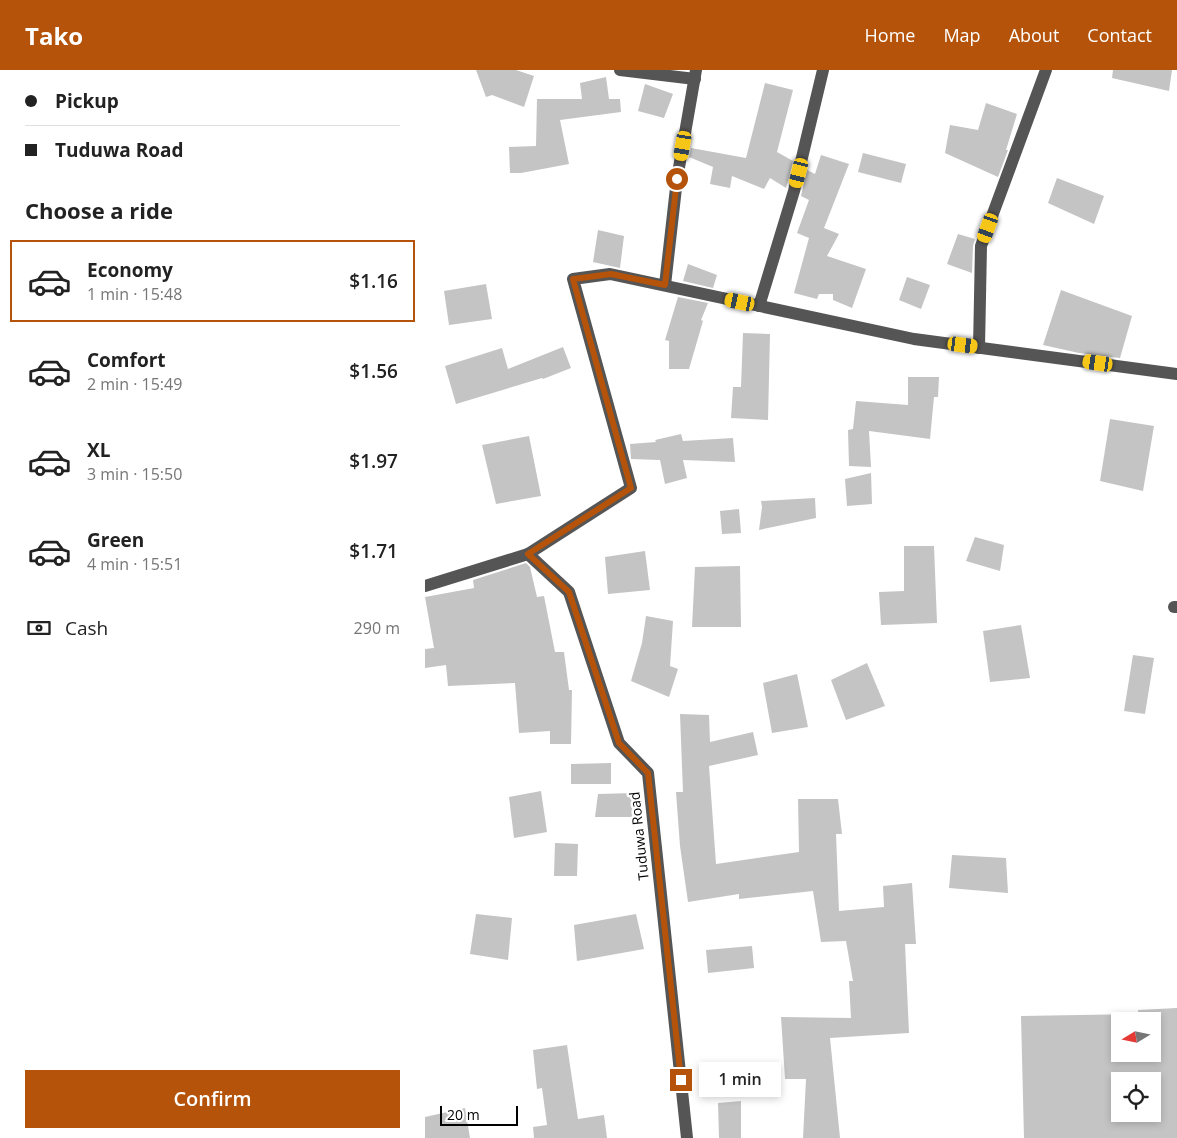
<!DOCTYPE html>
<html lang="en">
<head>
<meta charset="utf-8">
<style>
	:root { --surface:#fff; --page:#f2f2f2; --text:#222; --muted:#767676; --line:#e0e0e0; --accent:#b45309 }
	body { margin:0; font-family:"Open Sans",sans-serif; background:var(--page); color:var(--text); height:100vh; display:flex; flex-direction:column; font-size:19px; white-space:nowrap }
	* { box-sizing:border-box; margin:0 }
	p { font-size:16px; color:var(--muted) }
	.icon { flex:none; width:28px; height:28px; fill:none; stroke:currentColor; stroke-width:2; stroke-linecap:round; stroke-linejoin:round }
	.map { position:relative; flex:1; overflow:hidden }
	.sheet { display:flex; flex-direction:column; background:var(--surface); width:425px }
	.sheet>* { flex:none }
	.hud { display:grid; align-content:center; height:110px; padding:0 25px; background:var(--surface) }
	.needle { width:32px; rotate:260deg }
	.controls { position:absolute; left:686px; top:942px; display:grid; gap:10px }
	.controls a { display:grid; place-items:center; width:50px; height:50px; border-radius:0px; background:var(--surface); box-shadow:0 2px 8px #0003; font-size:25px }
	.scale { position:absolute; left:15px; bottom:12px; width:78px; box-sizing:border-box; padding-left:5px; border:2px solid #000; border-top:0; font-size:14px; line-height:18px; white-space:nowrap; color:#000; -webkit-text-stroke:4px #fff; paint-order:stroke }
	.end { position:absolute; width:22px; height:22px; margin:-11px; border:6px solid #b45309; background:#fff; box-shadow:0 0 0 2px #fff }
	.from { border-radius:50% }
	.bubble { position:absolute; height:35px; border-radius:0px; background:var(--surface); box-shadow:0 2px 8px #0003; font-size:16px; font-weight:600; line-height:35px; text-align:center }
	.car { position:absolute; width:15px; height:30px; margin:-15px -8px; border-radius:6px; box-shadow:0 0 4px 1px #0007; background:linear-gradient(#f5c518 24%,#345 0 40%,#f5c518 0 76%,#345 0 86%,#f5c518 0) }
	.hud b { display:flex; align-items:center; gap:18px; height:48px; font-size:19px }
	.hud b+b { border-top:1px solid var(--line) }
	.hud i { width:12px; height:12px; background:var(--text) }
	ul { padding:0; list-style:none }
	li { display:flex; align-items:center; gap:15px; height:82px; margin:0 10px 8px; padding:0 15px; border:2px solid transparent; border-radius:0px }
	li div { flex:1 }
	li b { display:block; font-size:19px }
	li em { font-style:normal; font-weight:600 }
	li.active { border-color:var(--accent) }
	li>.icon { width:45px; height:45px; stroke-width:1.5 }
	h2 { padding:0 25px; font-size:22px; line-height:60px }
	.pay { display:flex; align-items:center; gap:12px; height:55px; padding:0 25px; font-size:19px }
	.pay p { margin-inline-start:auto }
	.cta { display:flex; gap:10px; margin-top:auto; padding:10px 25px }
	.cta a { flex:1; height:58px; border-radius:0px; background:var(--accent); color:#fff; font-size:20px; font-weight:600; line-height:58px; text-align:center }
	header { display:flex; align-items:center; gap:30px; box-sizing:border-box; height:70px; padding:0 25px; background:var(--accent); color:#fff }
	header strong { font-size:24px }
	nav { display:flex; gap:28px; margin-inline-start:auto; font-size:18px }
	main { display:flex; flex:1; min-height:0 }
	.map>svg:first-child { display:block }
</style>
</head>
<body>
<header>
<strong>Tako</strong>
<nav><a>Home</a><a>Map</a><a>About</a><a>Contact</a></nav>
</header>
<main>
<section class="sheet">
<div class="hud">
<b><i class="from"></i>Pickup</b>
<b><i></i>Tuduwa Road</b>
</div>
<h2>Choose a ride</h2>
<ul>
<li class="active"><svg class="icon" aria-label="car" viewBox="0 0 24 24"><path d="M5 17H2v-5l4-1 3-4h7l3 4 3 1v5h-3M9 17h6M6 11h13"/><circle cx="7" cy="17" r="2"/><circle cx="17" cy="17" r="2"/></svg><div><b>Economy</b><p>1 min · 15:48</p></div><em>$1.16</em></li>
<li><svg class="icon" aria-label="car" viewBox="0 0 24 24"><path d="M5 17H2v-5l4-1 3-4h7l3 4 3 1v5h-3M9 17h6M6 11h13"/><circle cx="7" cy="17" r="2"/><circle cx="17" cy="17" r="2"/></svg><div><b>Comfort</b><p>2 min · 15:49</p></div><em>$1.56</em></li>
<li><svg class="icon" aria-label="car" viewBox="0 0 24 24"><path d="M5 17H2v-5l4-1 3-4h7l3 4 3 1v5h-3M9 17h6M6 11h13"/><circle cx="7" cy="17" r="2"/><circle cx="17" cy="17" r="2"/></svg><div><b>XL</b><p>3 min · 15:50</p></div><em>$1.97</em></li>
<li><svg class="icon" aria-label="car" viewBox="0 0 24 24"><path d="M5 17H2v-5l4-1 3-4h7l3 4 3 1v5h-3M9 17h6M6 11h13"/><circle cx="7" cy="17" r="2"/><circle cx="17" cy="17" r="2"/></svg><div><b>Green</b><p>4 min · 15:51</p></div><em>$1.71</em></li>
</ul>
<div class="pay"><svg class="icon" aria-label="cash" viewBox="0 0 24 24"><path d="M3 7h18v10H3z"/><circle cx="12" cy="12" r="2"/></svg>Cash<p>290 m</p></div>
<div class="cta"><a>Confirm</a></div>
</section>
<div class="map">
<svg width="752" height="1068" viewBox="0 0 752 1068">
	<rect width="100%" height="100%" fill="#fff"/>
	<!-- building -->
	<g fill="#c4c4c4" fill-rule="evenodd">
		<path d="M51 0H91L109 6 99 37 67 25 61 27Z"/>
		<path d="M688 0H747L744 21 687 8Z"/>
		<path d="M181 7 184 29H195L196 42 135 50 144 94 96 103H85L84 77 111 76 112 29H157L155 13Z"/>
		<path d="M340 13 368 20 352 82 368 91 361 118 345 108 339 119 307 106 305 118 285 114 288 97 264 87 266 78 321 88Z"/>
		<path d="M220 14 248 24 239 48 213 41Z"/>
		<path d="M561 33 592 44 581 80H583L573 107 520 83 525 55 553 60Z"/>
		<path d="M438 83 481 94 476 113 433 102Z"/>
		<path d="M396 85 424 94 399 158 414 164 402 186 441 199 427 238 408 230V224H394L392 229 369 223 384 168 372 163 384 130 376 126 382 100 390 104Z"/>
		<path d="M632 108 679 126 669 154 623 133Z"/>
		<path d="M173 160 199 166 195 198 168 192Z"/>
		<path d="M533 164 550 169 548 176 547 203 522 194Z"/>
		<path d="M263 194 292 205 288 218 258 211Z"/>
		<path d="M482 207 505 215 496 239 474 230Z"/>
		<path d="M61 214 67 249 24 255 19 221Z"/>
		<path d="M636 220 707 246 695 288 654 283 618 275Z"/>
		<path d="M253 227 283 233 276 250 278 251 264 299H244V271L240 270Z"/>
		<path d="M318 263 345 264 343 350 306 348 308 317H316Z"/>
		<path d="M138 277 146 298 118 309 117 308 31 334 20 296 77 278 83 299Z"/>
		<path d="M483 307H514L513 327H509L505 369 444 361 446 397 424 396 423 360 428 359 431 331 483 335Z"/>
		<path d="M685 349 729 356 718 421 675 411Z"/>
		<path d="M256 364 258 371 308 368 310 392 258 390 262 408 240 414 235 390 206 389 205 374 231 372 230 370Z"/>
		<path d="M104 366 116 426 71 434 57 375Z"/>
		<path d="M446 403 447 434 422 436 420 409Z"/>
		<path d="M390 428 391 448 334 460 337 437 336 431Z"/>
		<path d="M314 439 316 463 297 464 295 441Z"/>
		<path d="M550 467 579 475 575 501 541 491Z"/>
		<path d="M479 476H509L512 553 456 555 454 522 479 521Z"/>
		<path d="M220 481 225 520 183 524 180 487Z"/>
		<path d="M101 493 105 497 112 527 119 526 130 582H139L144 620H147L146 674H125V661L94 663 90 613 23 616 21 595 0 598V579L9 578 0 527 49 518 48 510Z"/>
		<path d="M315 496 316 557H267L270 497Z"/>
		<path d="M221 546 248 551 245 596 253 599 244 627 206 611 217 573Z"/>
		<path d="M596 555 605 608 565 612 558 561Z"/>
		<path d="M708 585 729 588 720 644 699 641Z"/>
		<path d="M442 593 460 636 421 650 406 610Z"/>
		<path d="M372 604 383 657 347 663 338 613Z"/>
		<path d="M255 644 284 645 285 672 328 662 333 685 284 696 291 794 374 782 373 729H413L417 764H411L414 841 459 837 458 816 487 813 491 874H480L484 963 405 968 415 1068H378L381 1009H360L356 947 426 948 424 911H428L421 871 396 872 388 821 314 829V824L263 832 255 776 251 722H258Z"/>
		<path d="M186 693V714H146V694Z"/>
		<path d="M116 721 122 762 89 768 84 727Z"/>
		<path d="M210 723 212 747H170L173 724Z"/>
		<path d="M130 773 153 774 152 806H129Z"/>
		<path d="M527 785 581 788 583 823 524 818Z"/>
		<path d="M51 844 87 848 83 890 45 884Z"/>
		<path d="M211 844 219 879 152 891 149 855Z"/>
		<path d="M327 876 329 898 283 903 281 880Z"/>
		<path d="M752 938V1068H599L596 946 713 944V940ZM695 951H728V984H695ZM695 1011H728V1044H695Z"/>
		<path d="M142 975 153 1049 179 1045 182 1068H109L108 1057 122 1055 117 1018 112 1019 108 980Z"/>
		<path d="M316 1031V1068H294L293 1033Z"/>
		<path d="M40 1038 45 1068H0V1047Z"/>
	</g>
	<g fill="none" stroke-linecap="round" stroke-linejoin="round">
		<!-- minor -->
		<g stroke="#555" stroke-width="12">
			<path d="M195 0 270 9"/>
			<path d="M240 215 252 109 271 0"/>
			<path d="M334 236 369 121 398 0"/>
			<path d="M554 278 556 176 621 0"/>
			<path d="M103 484 206 418 148 209 185 204 489 269 752 304"/>
			<path d="M0 516 103 484 144 522 194 673 223 703 262 1068"/>
			<path d="M749 537H752"/>
		</g>
	</g>
	<g fill="none" stroke-linecap="round" stroke-linejoin="round">
		<!-- route -->
		<path stroke="#b45309" stroke-width="6" d="M252 109 240 215 186 204 148 209 206 418 103 484 144 522 194 673 223 703 256 1010"/>
	</g>
	<g text-anchor="middle" stroke-width="5" stroke-linejoin="round" paint-order="stroke">
		<!-- street labels -->
		<g font-size="14" fill="#000" stroke="#fff">
			<text transform="translate(214 766) rotate(-96)" y="5">Tuduwa Road</text>
		</g>
	</g>
</svg>
<div class="controls">
<a><svg class="needle" viewBox="-14 -14 28 28"><path d="M0-13l5 13h-10z" fill="#e53935"/><path d="M0 13l5-13h-10z" fill="#767676"/></svg></a>
<a><svg class="icon" aria-label="locate" viewBox="0 0 24 24"><circle cx="12" cy="12" r="6"/><path d="M12 2v4M12 18v4M2 12h4M18 12h4"/></svg></a>
</div>
<div class="scale">20 m</div>
<i class="end from" style="left:252px;top:109px"></i>
<i class="end" style="left:256px;top:1010px"></i>
<div class="bubble" style="left:274px;top:992px;width:82px">1 min</div>
<i class="car" style="left:258px;top:76px;rotate:190deg"></i>
<i class="car" style="left:374px;top:103px;rotate:194deg"></i>
<i class="car" style="left:563px;top:158px;rotate:200deg"></i>
<i class="car" style="left:315px;top:232px;rotate:282deg"></i>
<i class="car" style="left:538px;top:275px;rotate:97deg"></i>
<i class="car" style="left:673px;top:293px;rotate:278deg"></i>
</div>
</main>
</body>
</html>
